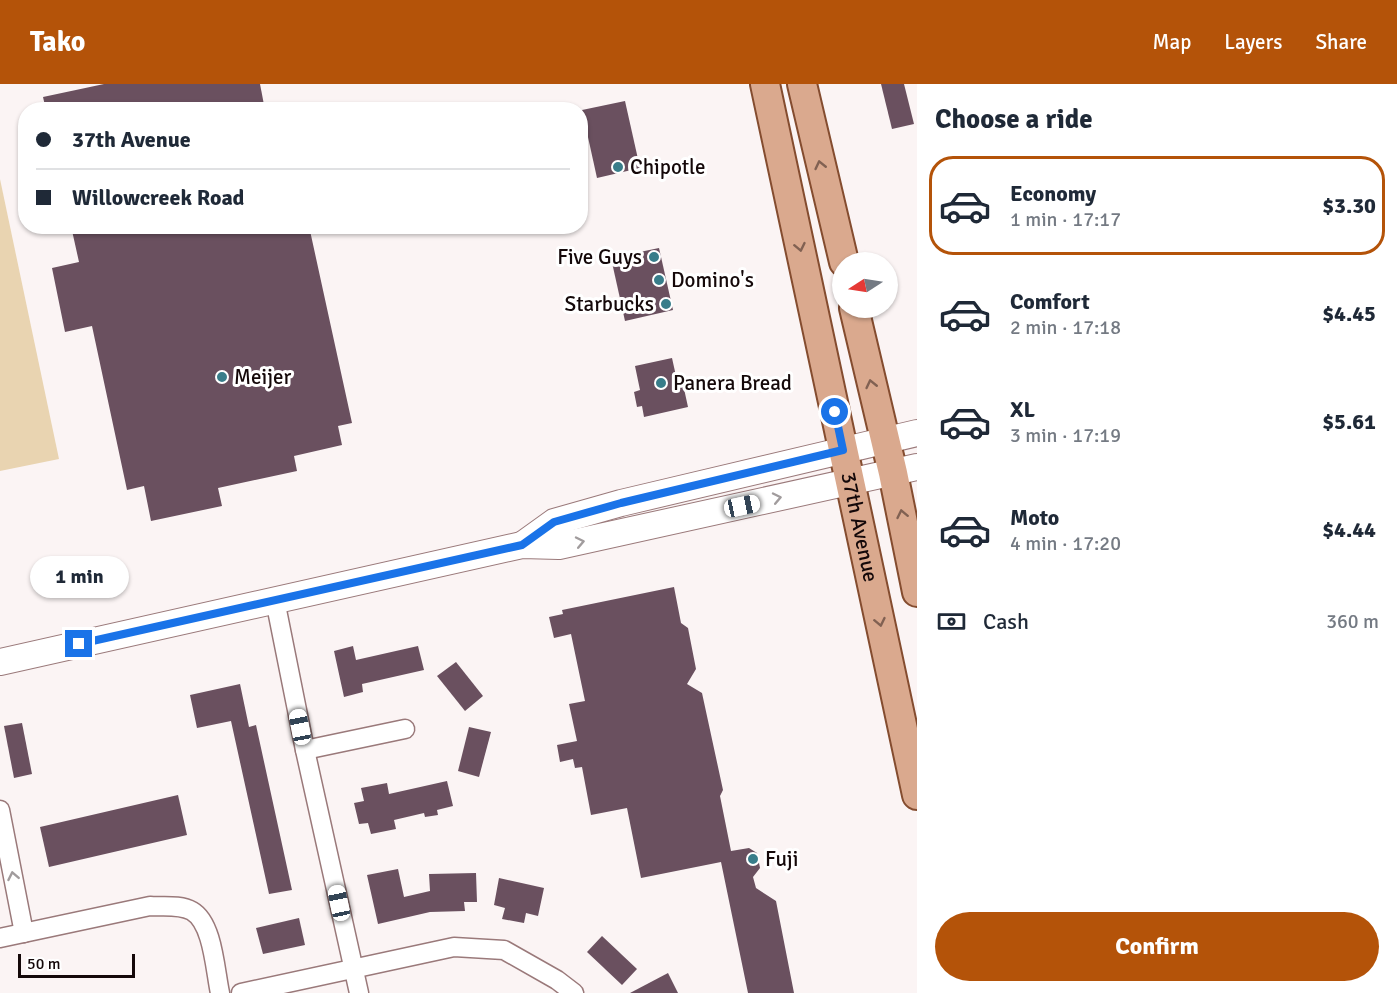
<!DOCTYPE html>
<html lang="en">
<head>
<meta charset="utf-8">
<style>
	:root { --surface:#fff; --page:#f2f2f3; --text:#1f2937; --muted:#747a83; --line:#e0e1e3; --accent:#b45309 }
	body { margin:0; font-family:Signika,sans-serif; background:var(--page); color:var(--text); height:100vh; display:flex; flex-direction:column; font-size:22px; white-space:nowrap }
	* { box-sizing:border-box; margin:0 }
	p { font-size:20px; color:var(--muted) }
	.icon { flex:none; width:33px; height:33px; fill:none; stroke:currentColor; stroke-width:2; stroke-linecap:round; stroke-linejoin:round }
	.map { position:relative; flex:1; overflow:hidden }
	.side { display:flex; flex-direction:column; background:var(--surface); width:480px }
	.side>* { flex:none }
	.banner { position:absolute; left:18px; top:18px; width:570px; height:132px; border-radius:24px; box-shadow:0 2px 4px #0004; display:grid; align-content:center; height:132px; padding:0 18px; background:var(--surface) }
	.needle { width:39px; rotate:258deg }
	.fabs { position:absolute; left:832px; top:168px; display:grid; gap:12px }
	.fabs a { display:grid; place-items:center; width:66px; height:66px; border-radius:50%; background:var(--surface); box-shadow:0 2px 4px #0004; font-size:30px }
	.scale { position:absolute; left:18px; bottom:15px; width:117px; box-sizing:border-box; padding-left:6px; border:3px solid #140809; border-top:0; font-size:16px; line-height:21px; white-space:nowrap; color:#140809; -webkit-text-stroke:4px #fff; paint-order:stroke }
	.end { position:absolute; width:27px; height:27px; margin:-14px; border:8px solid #1a73e8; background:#fff; box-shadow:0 0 0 3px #fff }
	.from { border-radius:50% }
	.bubble { position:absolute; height:42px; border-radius:21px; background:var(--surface); box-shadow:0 2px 4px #0004; font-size:20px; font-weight:700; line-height:42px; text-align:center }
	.car { position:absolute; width:18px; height:36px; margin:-18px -9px; border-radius:8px; box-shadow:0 0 4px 2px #0007; background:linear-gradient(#fff 24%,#345 0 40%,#fff 0 76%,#345 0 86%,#fff 0) }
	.banner b { display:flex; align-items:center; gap:21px; height:57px; font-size:22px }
	.banner b+b { border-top:2px solid var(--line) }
	.banner i { width:15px; height:15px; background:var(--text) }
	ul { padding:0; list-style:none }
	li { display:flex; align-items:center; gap:18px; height:99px; margin:0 12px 9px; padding:0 6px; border:3px solid transparent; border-radius:24px }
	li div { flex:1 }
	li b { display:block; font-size:22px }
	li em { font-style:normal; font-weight:700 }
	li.active { border-color:var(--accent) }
	li>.icon { width:54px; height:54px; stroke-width:1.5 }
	h2 { padding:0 18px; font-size:27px; line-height:72px }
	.pay { display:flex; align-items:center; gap:15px; height:66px; padding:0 18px; font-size:22px }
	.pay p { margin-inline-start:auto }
	.cta { display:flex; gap:12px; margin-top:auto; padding:12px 18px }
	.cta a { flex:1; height:69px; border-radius:36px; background:var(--accent); color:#fff; font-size:24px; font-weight:700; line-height:69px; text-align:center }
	header { display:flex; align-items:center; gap:36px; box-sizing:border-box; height:84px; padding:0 30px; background:var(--accent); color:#fff }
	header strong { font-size:28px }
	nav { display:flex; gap:33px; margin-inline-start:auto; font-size:21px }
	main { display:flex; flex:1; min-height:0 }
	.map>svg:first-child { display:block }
</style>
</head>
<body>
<header>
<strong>Tako</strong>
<nav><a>Map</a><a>Layers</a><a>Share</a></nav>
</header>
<main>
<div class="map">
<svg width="917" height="909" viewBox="0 0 917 909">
	<rect width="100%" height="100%" fill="#fbf4f4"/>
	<!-- green -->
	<path fill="#e9d4b1" d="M0 95 59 375 0 387Z"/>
	<!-- building -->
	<g fill="#6a505f">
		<path d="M104 0H260L265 26H46L43 13Z"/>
		<path d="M881 0H904L914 40 892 45Z"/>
		<path d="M625 17 640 84 597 94 582 26Z"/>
		<path d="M71 142H309L352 339 338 342 342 361 294 372 297 387 218 404 222 422 151 437 144 402 127 406 92 242 65 248 52 184 79 178Z"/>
		<path d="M659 164 673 226 625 237 611 174Z"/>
		<path d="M672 274 676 292 681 291 688 323 644 333 642 322 637 323 634 308 640 306 635 282Z"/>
		<path d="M674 503 681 539 688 544 696 585 687 600 702 609 723 706 720 712 731 767 749 764 757 769 760 784 753 793 756 804 776 817 794 909H748L721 778 641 794 627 724 591 731 582 683 575 684 573 675 560 678 557 661 577 657 569 620 585 617 571 550 554 554 549 533 563 530 562 526Z"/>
		<path d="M353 562 356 576 418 562 424 586 362 600 363 608 344 613 334 567Z"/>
		<path d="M456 578 483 612 465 627 437 592Z"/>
		<path d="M240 600 249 643 256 641 292 806 269 810 231 637 197 644 190 611Z"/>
		<path d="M22 639 32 690 14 694 4 642Z"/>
		<path d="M469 643 491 648 479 693 458 687Z"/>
		<path d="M447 697 453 722 437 726 438 731 425 733 424 729 394 736 396 745 371 750 368 739 359 740 354 719 364 717 361 704 387 699 389 710Z"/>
		<path d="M178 711 187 751 49 783 40 743Z"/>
		<path d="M398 785 404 813 430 807 429 790 476 789 477 818H464L465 827 430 828 378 840 367 791Z"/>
		<path d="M499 794 544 804 538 832 526 829 524 839 502 835 505 824 494 821Z"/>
		<path d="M299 834 305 861 263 870 256 844Z"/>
		<path d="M602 852 637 885 622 901 587 868Z"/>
		<path d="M668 889 678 909H630Z"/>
	</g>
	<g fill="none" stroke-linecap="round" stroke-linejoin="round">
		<defs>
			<g id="street">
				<path d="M275 516 305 666 359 909"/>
				<path d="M305 666 405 645"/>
				<path d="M0 726 24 849"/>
				<path d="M0 854 150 822C162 823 180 820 192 827 213 839 215 886 220 909"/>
				<path d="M241 909 454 863 504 866 557 896 574 909"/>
			</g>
			<g id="secondary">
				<path d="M522 461 554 438 621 419 917 349"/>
				<path d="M0 578 522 461 559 462 917 383"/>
			</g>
			<g id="primary">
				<path id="s1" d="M765 0 917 711"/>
				<path d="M802 0 844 178"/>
				<path d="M854 224 893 389 917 508"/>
			</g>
		</defs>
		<!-- street casing -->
		<use href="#street" stroke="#9a797a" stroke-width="21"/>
		<!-- secondary casing -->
		<use href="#secondary" stroke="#9a797a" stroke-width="28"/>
		<!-- primary casing -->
		<use href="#primary" stroke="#844c2f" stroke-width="32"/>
		<!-- street -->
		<use href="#street" stroke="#fff" stroke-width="18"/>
		<!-- secondary -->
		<use href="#secondary" stroke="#fff" stroke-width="26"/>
		<!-- primary -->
		<use href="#primary" stroke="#daa98e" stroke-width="28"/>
	</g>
	<!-- one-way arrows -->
	<defs><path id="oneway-chevron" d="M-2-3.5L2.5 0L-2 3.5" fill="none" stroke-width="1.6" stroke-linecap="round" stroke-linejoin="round" transform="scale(1.5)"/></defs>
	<g stroke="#816152">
		<use href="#oneway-chevron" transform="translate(820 81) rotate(-103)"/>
		<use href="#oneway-chevron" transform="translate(800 163) rotate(78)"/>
		<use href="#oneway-chevron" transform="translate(871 300) rotate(-103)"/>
		<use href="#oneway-chevron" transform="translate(902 430) rotate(-102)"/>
		<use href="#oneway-chevron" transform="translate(880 538) rotate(78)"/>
	</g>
	<g stroke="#a19c9d">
		<use href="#oneway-chevron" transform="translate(777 414) rotate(-12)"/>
		<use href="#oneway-chevron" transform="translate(580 458) rotate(-12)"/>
		<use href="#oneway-chevron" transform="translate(13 792) rotate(-101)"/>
	</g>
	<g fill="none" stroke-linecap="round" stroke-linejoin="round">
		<!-- route -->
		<path stroke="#1a73e8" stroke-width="8" d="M79 560 522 461 554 438 621 419 843 366 835 328"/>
	</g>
	<!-- markers -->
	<g fill="#387d8a" stroke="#fff" stroke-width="2">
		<circle cx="618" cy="83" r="6"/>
		<circle cx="654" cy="173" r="6"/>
		<circle cx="659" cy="196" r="6"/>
		<circle cx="666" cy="220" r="6"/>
		<circle cx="222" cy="293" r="6"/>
		<circle cx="661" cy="299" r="6"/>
		<circle cx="753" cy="775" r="6"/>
	</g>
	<g text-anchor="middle" stroke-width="6" stroke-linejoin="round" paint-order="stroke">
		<!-- poi labels -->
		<g font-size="21" fill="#140809" stroke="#fff" text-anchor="start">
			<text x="630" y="90">Chipotle</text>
			<text x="642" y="180" text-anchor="end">Five Guys</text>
			<text x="671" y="203">Domino's</text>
			<text x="654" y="227" text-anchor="end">Starbucks</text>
			<text x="234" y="300">Meijer</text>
			<text x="673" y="306">Panera Bread</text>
			<text x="765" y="782">Fuji</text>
		</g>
		<!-- street labels -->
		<g font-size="21" fill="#140809" stroke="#fff">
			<text dy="7" stroke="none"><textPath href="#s1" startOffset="453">37th Avenue</textPath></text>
		</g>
	</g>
</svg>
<div class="fabs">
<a><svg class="needle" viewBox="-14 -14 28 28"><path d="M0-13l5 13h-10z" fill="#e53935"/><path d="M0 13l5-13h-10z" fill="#747a83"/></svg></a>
</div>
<div class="scale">50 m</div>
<i class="end from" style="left:835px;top:328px"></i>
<i class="end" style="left:79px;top:560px"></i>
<div class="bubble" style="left:30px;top:472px;width:99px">1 min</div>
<i class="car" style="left:742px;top:422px;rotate:78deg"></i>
<i class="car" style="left:300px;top:643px;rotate:349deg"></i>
<i class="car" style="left:339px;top:819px;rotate:348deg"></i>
<div class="banner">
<b><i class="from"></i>37th Avenue</b>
<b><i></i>Willowcreek Road</b>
</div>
</div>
<section class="side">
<h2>Choose a ride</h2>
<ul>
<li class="active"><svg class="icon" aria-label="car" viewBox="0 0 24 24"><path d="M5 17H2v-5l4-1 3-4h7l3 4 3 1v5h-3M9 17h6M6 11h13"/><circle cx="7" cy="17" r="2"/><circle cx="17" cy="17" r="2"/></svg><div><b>Economy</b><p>1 min · 17:17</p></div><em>$3.30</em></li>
<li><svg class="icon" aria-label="car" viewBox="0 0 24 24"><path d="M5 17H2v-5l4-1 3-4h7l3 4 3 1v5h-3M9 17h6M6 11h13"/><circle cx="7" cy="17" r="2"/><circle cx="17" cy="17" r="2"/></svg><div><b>Comfort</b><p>2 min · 17:18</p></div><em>$4.45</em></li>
<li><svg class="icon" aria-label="car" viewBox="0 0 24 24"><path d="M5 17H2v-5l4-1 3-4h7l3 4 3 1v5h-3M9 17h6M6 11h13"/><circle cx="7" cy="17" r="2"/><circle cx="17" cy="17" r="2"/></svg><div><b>XL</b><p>3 min · 17:19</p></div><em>$5.61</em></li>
<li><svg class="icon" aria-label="car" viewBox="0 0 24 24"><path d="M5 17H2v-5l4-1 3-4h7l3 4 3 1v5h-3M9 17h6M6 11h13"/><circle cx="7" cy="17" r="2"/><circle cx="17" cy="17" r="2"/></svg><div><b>Moto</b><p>4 min · 17:20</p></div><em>$4.44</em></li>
</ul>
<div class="pay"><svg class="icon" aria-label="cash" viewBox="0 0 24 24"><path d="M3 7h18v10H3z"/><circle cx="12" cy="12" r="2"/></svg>Cash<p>360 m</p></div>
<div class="cta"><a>Confirm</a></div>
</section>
</main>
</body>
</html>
